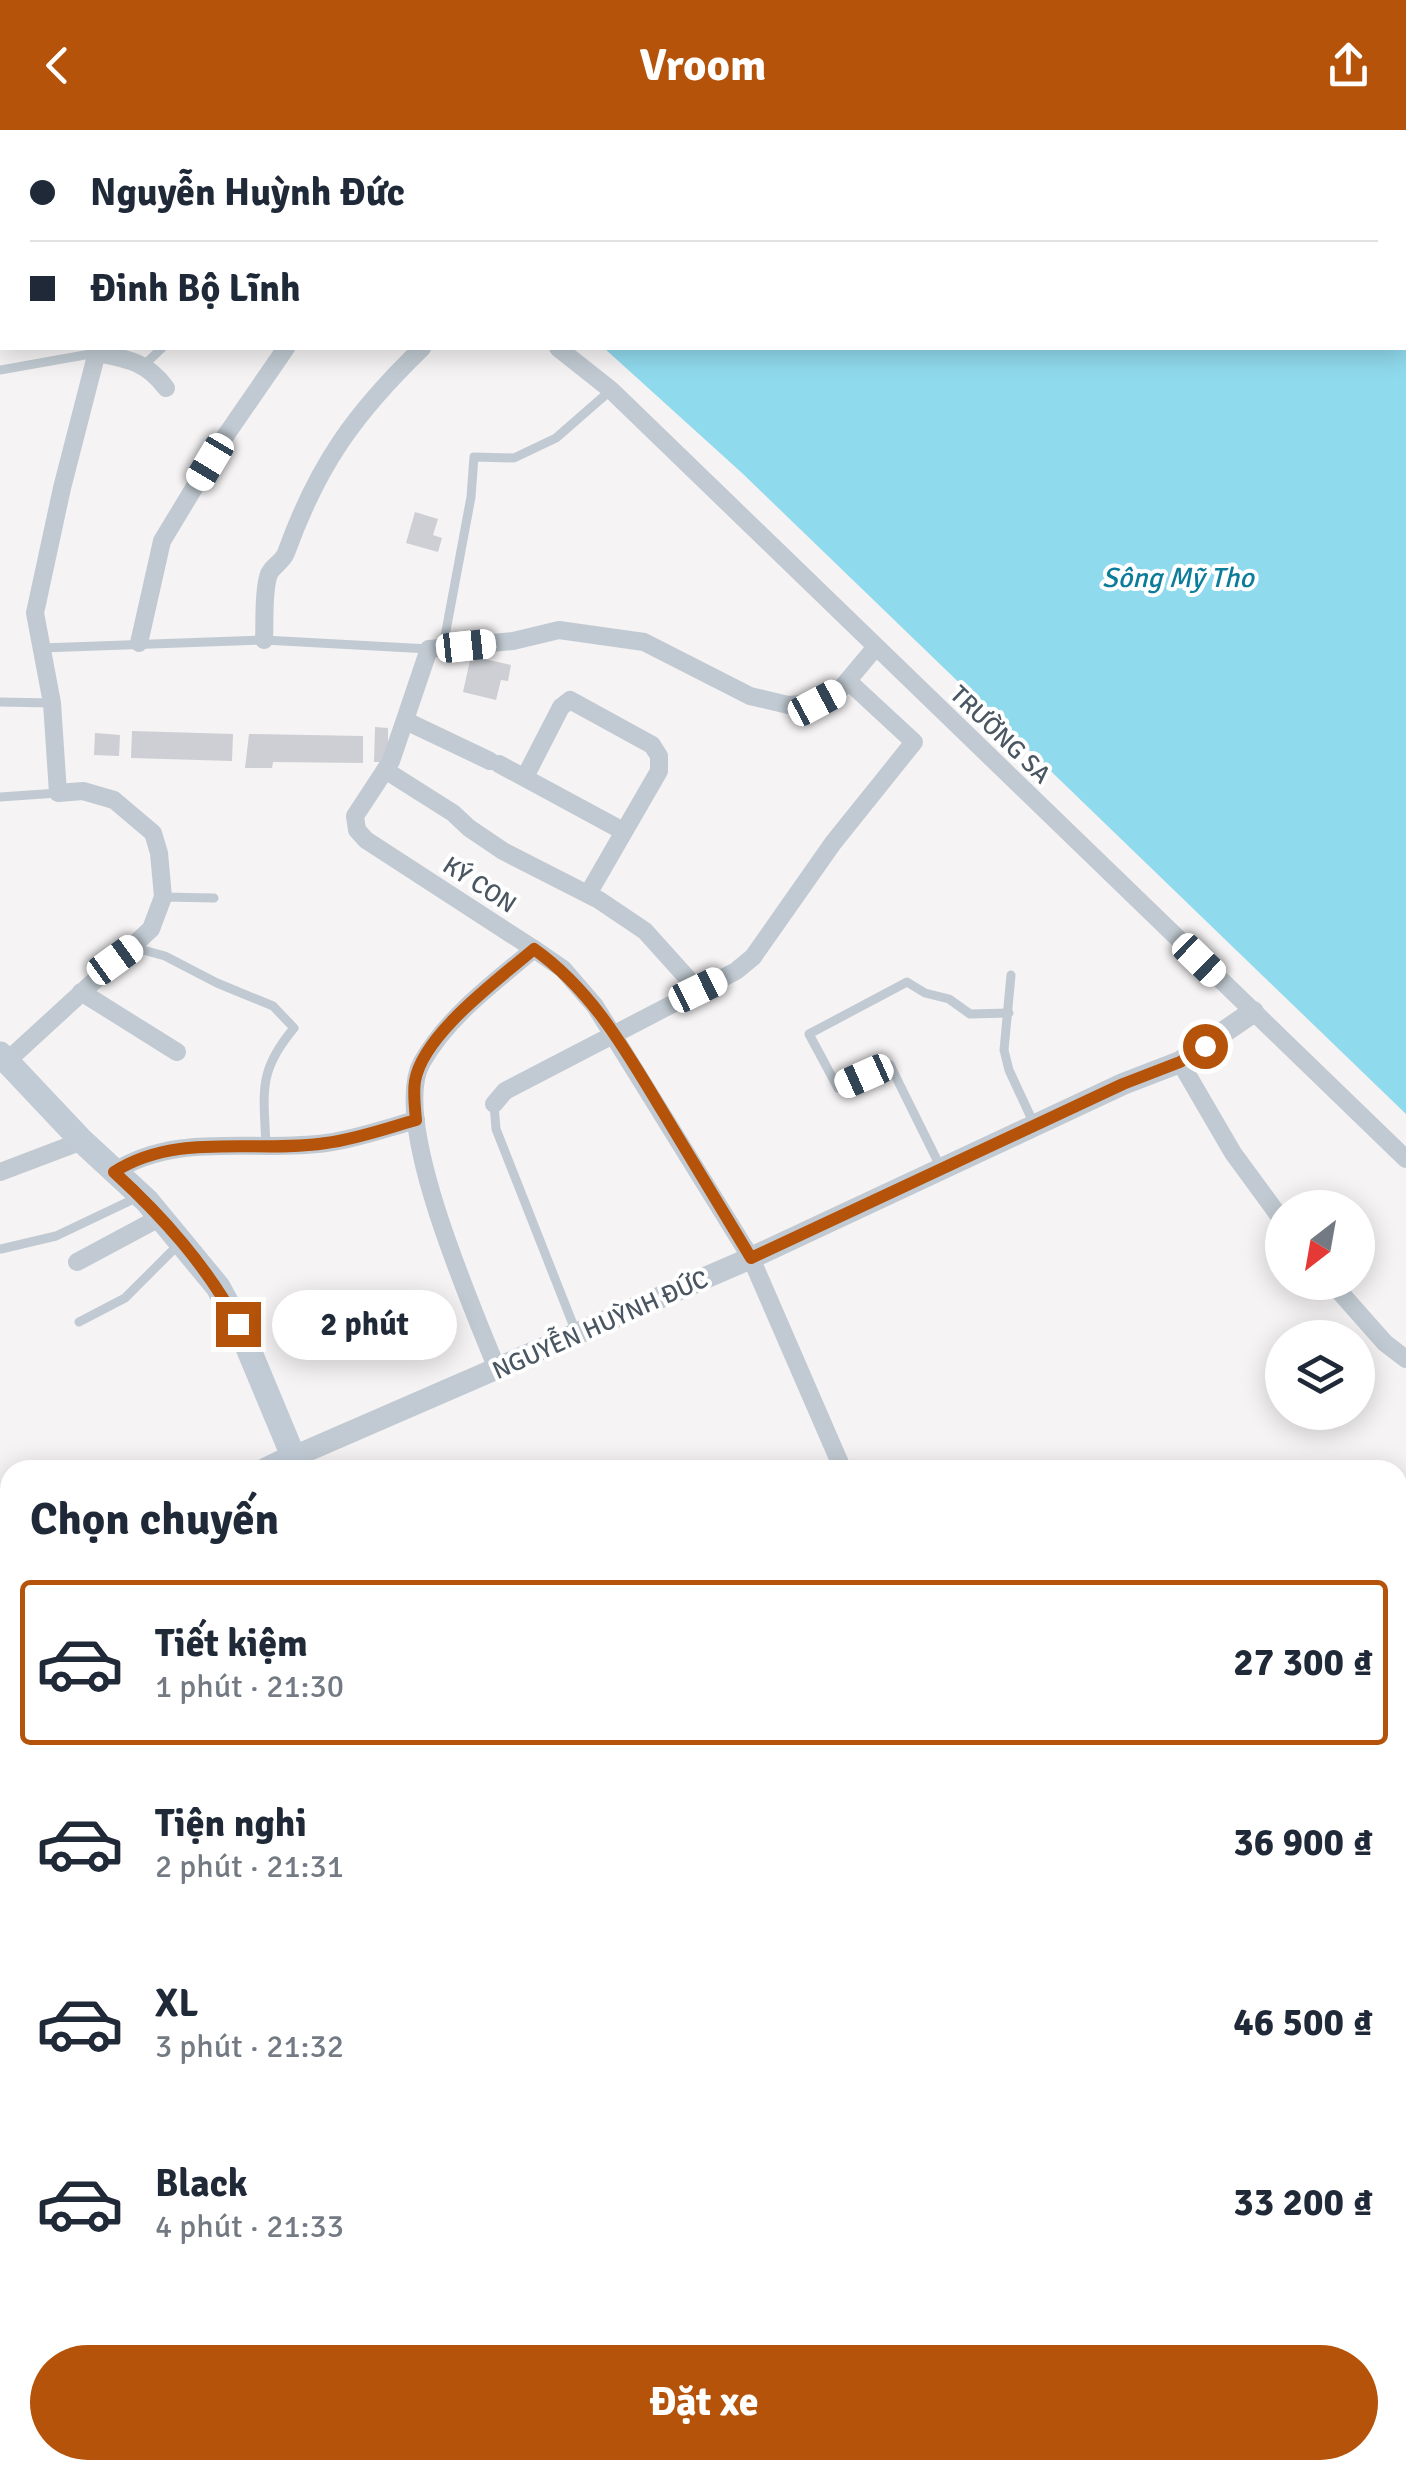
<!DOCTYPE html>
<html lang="vi">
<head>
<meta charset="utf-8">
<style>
	:root { --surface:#fff; --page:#f6f6f7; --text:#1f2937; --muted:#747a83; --line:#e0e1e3; --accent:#b45309 }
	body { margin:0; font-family:Signika,sans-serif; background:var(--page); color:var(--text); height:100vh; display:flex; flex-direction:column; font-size:38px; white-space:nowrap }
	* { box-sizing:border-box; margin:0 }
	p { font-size:32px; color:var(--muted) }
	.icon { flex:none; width:55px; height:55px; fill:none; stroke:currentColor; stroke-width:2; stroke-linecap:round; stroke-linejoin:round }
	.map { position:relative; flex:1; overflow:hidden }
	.panel { position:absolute; left:0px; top:1330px; width:1408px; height:1020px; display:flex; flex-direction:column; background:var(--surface); border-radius:30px 30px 0 0; box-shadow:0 5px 25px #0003 }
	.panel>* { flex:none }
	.hud { position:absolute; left:0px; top:0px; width:1408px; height:220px; box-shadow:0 5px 25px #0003; display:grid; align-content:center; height:220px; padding:0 30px; background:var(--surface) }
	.needle { width:65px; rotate:211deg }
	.tools { position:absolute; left:1265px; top:1060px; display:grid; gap:20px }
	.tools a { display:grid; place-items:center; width:110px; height:110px; border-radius:50%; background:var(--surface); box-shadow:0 5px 25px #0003; font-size:50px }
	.end { position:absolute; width:45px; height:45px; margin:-22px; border:12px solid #b45309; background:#fff; box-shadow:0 0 0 5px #fff }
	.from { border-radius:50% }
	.bubble { position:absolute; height:70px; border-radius:35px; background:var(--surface); box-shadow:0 5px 25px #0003; font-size:32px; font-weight:700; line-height:70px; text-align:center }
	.car { position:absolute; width:30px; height:60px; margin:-30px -15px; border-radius:12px; box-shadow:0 0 8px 2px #0007; background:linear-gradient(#fff 24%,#345 0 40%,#fff 0 76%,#345 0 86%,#fff 0) }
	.hud b { display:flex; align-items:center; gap:35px; height:95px; font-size:38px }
	.hud b+b { border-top:2px solid var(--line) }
	.hud i { width:25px; height:25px; background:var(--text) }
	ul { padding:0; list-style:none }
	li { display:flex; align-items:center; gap:30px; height:165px; margin:0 20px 15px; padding:0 10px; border:5px solid transparent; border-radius:10px }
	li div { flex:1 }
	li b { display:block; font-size:38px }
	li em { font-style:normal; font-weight:700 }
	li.selected { border-color:var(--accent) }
	li>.icon { width:90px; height:90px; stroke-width:1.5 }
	h2 { padding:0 30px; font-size:45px; line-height:120px }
	.primary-button { display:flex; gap:20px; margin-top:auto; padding:20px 30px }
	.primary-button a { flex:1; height:115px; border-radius:60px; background:var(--accent); color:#fff; font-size:40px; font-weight:700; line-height:115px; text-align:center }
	header { display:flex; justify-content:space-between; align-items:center; height:130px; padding:0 30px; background:var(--accent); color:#fff; font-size:45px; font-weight:700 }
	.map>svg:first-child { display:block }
</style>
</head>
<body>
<header><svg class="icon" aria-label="back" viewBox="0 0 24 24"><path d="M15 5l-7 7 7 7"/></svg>Vroom<svg class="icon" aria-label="share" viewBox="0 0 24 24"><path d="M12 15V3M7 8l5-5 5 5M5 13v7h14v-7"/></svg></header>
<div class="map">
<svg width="1406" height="2350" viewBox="0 0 1406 2350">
	<rect width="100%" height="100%" fill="#f5f3f3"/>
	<!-- water -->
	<path fill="#90daee" d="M332 0H1404L1406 4V984L742 343 604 218H1405V2Z"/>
	<!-- building -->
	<g fill="#cdcfd5">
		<path d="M415 382 438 389 433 405 442 408 438 422 406 413Z"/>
		<path d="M471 526 511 535 508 551 501 550 496 570 463 562Z"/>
		<path d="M375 597 388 598V632H374Z"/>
		<path d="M132 601 233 604 232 631 131 628Z"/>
		<path d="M95 603 120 605 119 626 94 625Z"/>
		<path d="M249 604 363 606V633L273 632 272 638H245Z"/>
		<path d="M1398 1598 1406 1603V1638L1398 1633Z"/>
		<path d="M1398 1669 1406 1674V1709L1398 1704Z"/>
	</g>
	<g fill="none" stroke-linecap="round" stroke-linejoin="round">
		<!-- service -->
		<g stroke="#c1cad2" stroke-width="9">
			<path d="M144 235 162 218"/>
			<path d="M0 240 96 223"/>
			<path d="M443 517 471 367 474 327 514 328 556 308 611 260"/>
			<path d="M42 518 264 510 429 519"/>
			<path d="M0 572 52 573"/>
			<path d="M0 667 58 663"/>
			<path d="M163 767 214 768"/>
			<path d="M132 817 165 826 217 853 273 876 294 898C257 942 264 962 266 1017"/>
			<path d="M1011 845 1004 920 1009 940 1034 994"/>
			<path d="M494 974 496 999 576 1202"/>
			<path d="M940 1036 890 935 838 958 809 904 907 852 925 863 949 869 970 884 1009 883"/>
			<path d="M1 1119 56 1106 138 1067"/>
			<path d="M79 1192 125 1168 180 1113"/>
			<path d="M0 1519 8 1541 0 1548"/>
			<path d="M0 1564 6 1588 0 1591"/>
		</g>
		<!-- minor -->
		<g stroke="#c1cad2" stroke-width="18">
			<path d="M264 0 268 2"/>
			<path d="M172 2 174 0"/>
			<path d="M558 218 611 260 1406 1029"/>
			<path d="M98 223C128 229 147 232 166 258"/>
			<path d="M264 510C265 490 263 466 268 447 270 437 282 433 286 423 318 334 355 283 422 218"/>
			<path d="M139 513 162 411 226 305 286 218"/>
			<path d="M406 591 490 631"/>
			<path d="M499 634 623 701"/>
			<path d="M385 640 453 683 469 698 503 721 599 770 645 801 698 860"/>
			<path d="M525 647 561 577 570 570 652 615 659 626V641L588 764"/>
			<path d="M81 862 177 922"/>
			<path d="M7 931 151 799 163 767 159 723 153 703 114 670 83 661 58 663 52 573 35 483 62 358 98 218"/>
			<path d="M1180 932 1233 1023 1282 1090"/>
			<path d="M494 974 505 961 736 841 753 827 833 713 914 612 848 551"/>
			<path d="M0 1042 82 1011"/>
			<path d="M114 1042C177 1001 256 1023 326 1013 357 1009 387 998 416 990"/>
			<path d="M77 1132 161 1087"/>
			<path d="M1331 1152 1385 1213 1406 1229"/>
			<path d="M497 1239C473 1178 389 990 422 932 449 885 494 853 534 819"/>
			<path d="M843 1340 751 1128 595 876 563 839 534 819 366 710 357 700 355 686 391 631 429 519 513 511 559 500 644 512 750 566 788 575 817 573 839 561 875 518"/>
			<path d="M1398 1429 1406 1416"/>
			<path d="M1398 1844 1406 1848"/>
			<path d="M1398 2057 1406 2044"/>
			<path d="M1398 2200 1406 2206"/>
			<path d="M0 2217 10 2202"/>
			<path d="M304 2350 310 2340"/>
			<path d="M1196 2350 1202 2340"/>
		</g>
		<!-- tertiary -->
		<g stroke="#c1cad2" stroke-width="22">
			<path d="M293 1327 751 1128 1123 954 1180 932 1253 882"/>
			<path d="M1398 1433 1406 1435"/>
			<path d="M0 1759 10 1755"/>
			<path d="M0 2071 10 2078"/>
			<path d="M399 2340 415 2350"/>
		</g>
		<!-- secondary -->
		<g stroke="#c1cbd6" stroke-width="25">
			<path d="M0 924 82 1011 147 1071 218 1157 238 1194 299 1340"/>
			<path d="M266 1340 293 1327"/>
			<path d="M0 1464 10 1460"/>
			<path d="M1018 2342 1047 2350"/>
		</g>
	</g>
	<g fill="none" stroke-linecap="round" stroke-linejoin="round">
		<!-- route -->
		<path stroke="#b45309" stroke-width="12" d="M238 1194C206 1135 163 1087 114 1042 178 1001 255 1024 326 1013 357 1009 387 998 416 990 415 978 413 963 415 951 423 904 499 849 534 819 593 861 626 921 663 982 692 1031 722 1079 751 1128L1123 954 1180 932 1205 916"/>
	</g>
	<g text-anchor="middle" stroke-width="8" stroke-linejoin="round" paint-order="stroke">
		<!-- street labels -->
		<g font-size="25" fill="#4a5661" stroke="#fff">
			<text transform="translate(1001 604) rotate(44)" y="9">TRƯỜNG SA</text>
			<text transform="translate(480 754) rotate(33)" y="9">KÝ CON</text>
			<text transform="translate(600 1194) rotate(-24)" y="9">NGUYỄN HUỲNH ĐỨC</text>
		</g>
		<!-- water labels -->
		<g font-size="28" font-style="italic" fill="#0c7c9b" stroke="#fff">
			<text x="1178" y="457">Sông Mỹ Tho</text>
		</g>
	</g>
</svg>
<div class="tools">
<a><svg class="needle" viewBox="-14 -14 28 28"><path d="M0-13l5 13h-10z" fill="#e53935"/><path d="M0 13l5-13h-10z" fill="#747a83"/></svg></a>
<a><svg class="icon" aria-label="layers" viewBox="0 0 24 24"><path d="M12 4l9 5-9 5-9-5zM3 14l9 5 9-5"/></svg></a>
</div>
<i class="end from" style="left:1205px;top:916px"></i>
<i class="end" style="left:238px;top:1194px"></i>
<div class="bubble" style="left:272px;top:1160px;width:185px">2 phút</div>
<i class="car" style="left:210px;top:332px;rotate:211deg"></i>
<i class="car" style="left:466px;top:516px;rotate:84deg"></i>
<i class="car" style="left:817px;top:573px;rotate:62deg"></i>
<i class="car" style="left:115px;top:830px;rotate:54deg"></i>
<i class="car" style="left:1199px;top:830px;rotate:134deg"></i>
<i class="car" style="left:698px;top:860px;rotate:64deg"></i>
<i class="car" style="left:864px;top:946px;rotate:246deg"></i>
<div class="hud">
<b><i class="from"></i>Nguyễn Huỳnh Đức</b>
<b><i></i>Đinh Bộ Lĩnh</b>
</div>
<section class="panel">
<h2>Chọn chuyến</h2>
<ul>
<li class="selected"><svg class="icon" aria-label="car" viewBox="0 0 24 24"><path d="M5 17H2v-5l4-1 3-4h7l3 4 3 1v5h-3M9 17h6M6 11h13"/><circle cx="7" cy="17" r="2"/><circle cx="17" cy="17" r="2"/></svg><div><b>Tiết kiệm</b><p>1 phút · 21:30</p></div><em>27 300 ₫</em></li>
<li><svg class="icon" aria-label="car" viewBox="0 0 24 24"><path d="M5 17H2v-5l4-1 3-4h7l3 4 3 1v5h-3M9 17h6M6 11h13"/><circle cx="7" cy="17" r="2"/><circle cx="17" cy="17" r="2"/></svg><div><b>Tiện nghi</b><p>2 phút · 21:31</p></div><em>36 900 ₫</em></li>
<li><svg class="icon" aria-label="car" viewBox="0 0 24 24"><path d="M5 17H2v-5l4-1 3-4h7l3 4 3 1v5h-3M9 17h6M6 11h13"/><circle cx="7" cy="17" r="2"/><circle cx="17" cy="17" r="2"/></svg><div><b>XL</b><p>3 phút · 21:32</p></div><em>46 500 ₫</em></li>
<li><svg class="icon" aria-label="car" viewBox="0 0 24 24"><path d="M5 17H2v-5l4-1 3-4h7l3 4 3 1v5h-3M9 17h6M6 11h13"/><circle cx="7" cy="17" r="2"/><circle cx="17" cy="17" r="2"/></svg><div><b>Black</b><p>4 phút · 21:33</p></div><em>33 200 ₫</em></li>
</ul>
<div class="primary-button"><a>Đặt xe</a></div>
</section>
</div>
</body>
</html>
